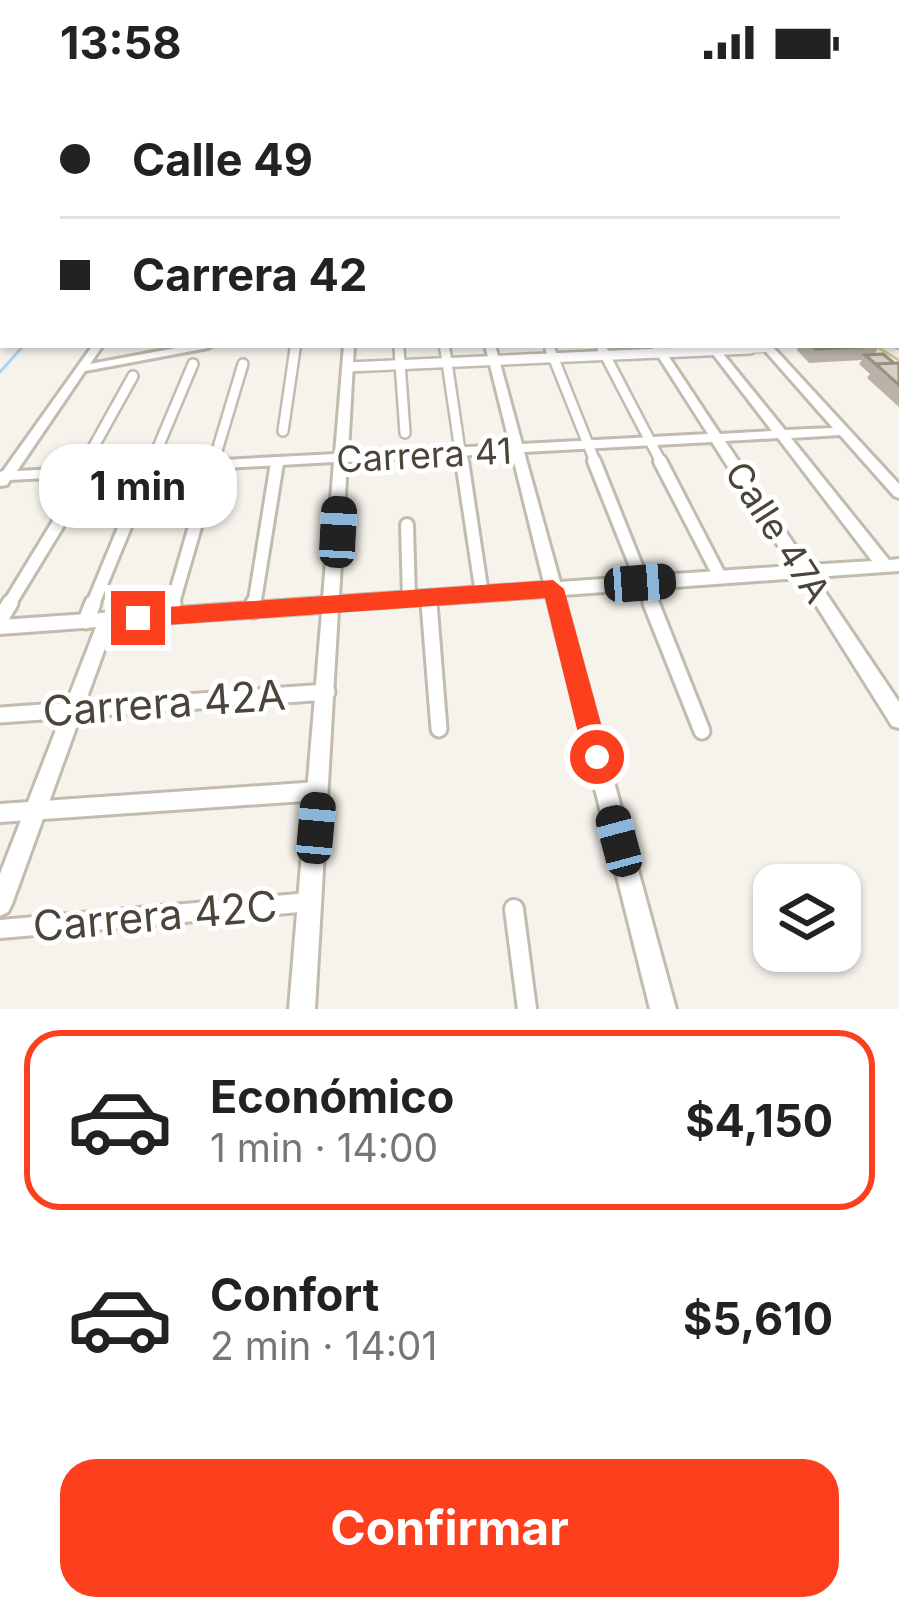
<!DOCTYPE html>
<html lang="es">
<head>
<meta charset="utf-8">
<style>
	:root { --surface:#fff; --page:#f6f6f6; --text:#222; --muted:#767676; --line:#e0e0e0; --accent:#fc3f1d }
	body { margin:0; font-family:Inter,sans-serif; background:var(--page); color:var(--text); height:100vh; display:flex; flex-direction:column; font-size:45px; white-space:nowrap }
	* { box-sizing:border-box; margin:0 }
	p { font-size:39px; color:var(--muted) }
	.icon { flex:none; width:66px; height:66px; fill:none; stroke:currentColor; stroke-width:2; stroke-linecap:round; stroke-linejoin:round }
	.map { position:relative; height:925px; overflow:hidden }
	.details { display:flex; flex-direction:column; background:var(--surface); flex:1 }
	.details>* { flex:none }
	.top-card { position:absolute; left:0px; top:0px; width:900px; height:264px; box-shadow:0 3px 9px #0004; display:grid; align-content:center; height:264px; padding:0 60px; background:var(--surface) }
	.buttons { position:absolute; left:753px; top:780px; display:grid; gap:24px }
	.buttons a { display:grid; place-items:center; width:108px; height:108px; border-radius:24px; background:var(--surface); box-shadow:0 3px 9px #0004; font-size:60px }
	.end { position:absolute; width:54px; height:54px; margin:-27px; border:15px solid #fc3f1d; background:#fff; box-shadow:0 0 0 6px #fff }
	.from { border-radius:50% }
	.bubble { position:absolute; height:84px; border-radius:36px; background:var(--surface); box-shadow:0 3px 9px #0004; font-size:39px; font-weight:700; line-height:84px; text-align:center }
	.car { position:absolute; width:36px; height:72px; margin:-36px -18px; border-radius:15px; box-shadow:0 0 9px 3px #0007; background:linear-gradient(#222 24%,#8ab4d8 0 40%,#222 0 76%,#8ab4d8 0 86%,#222 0) }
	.top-card b { display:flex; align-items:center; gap:42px; height:114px; font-size:45px }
	.top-card b+b { border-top:3px solid var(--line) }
	.top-card i { width:30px; height:30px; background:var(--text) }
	ul { padding:21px 0 0; list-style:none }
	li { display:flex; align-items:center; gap:36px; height:180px; margin:0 24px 18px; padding:0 36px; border:6px solid transparent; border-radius:36px }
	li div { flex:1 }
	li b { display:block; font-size:45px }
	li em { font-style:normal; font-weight:700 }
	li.on { border-color:var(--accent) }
	li>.icon { width:108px; height:108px; stroke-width:1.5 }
	.primary-button { display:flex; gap:24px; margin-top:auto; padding:24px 60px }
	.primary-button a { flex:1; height:138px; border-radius:36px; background:var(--accent); color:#fff; font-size:48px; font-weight:700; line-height:138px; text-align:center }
	.status { display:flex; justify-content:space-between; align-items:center; height:84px; padding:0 60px; background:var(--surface); direction:ltr }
	.status svg { height:33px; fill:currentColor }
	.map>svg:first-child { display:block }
</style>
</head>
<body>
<div class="status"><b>13:58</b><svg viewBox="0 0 49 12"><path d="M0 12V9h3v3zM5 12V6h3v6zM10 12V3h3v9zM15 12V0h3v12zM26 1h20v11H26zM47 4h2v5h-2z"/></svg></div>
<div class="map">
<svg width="899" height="925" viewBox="0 0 899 925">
	<rect width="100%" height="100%" fill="#f6f3ec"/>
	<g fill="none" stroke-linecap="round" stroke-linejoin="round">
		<!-- stream -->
		<path stroke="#a9d4f2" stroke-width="3" d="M0 288 24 261"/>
		<defs>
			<g id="pedestrian-far4">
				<path d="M399 261V268"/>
				<path d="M444 261 445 268"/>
				<path d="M548 261 551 268"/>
				<path d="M600 261 604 268"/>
				<path d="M295 268 296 261"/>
				<path d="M684 268 768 264"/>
			</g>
			<g id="pedestrian-far3">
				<path d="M399 265 405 349"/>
				<path d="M445 265 462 380"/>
				<path d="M550 265 596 380"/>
				<path d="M602 265 662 380"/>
				<path d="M348 283 750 265"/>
				<path d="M283 347 295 265"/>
				<path d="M84 380 133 292"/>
				<path d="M151 380 193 280"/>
				<path d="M213 380 243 280"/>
			</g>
			<g id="pedestrian-far2">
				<path d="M462 377 482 510"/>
				<path d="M594 377 652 522"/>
				<path d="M660 377 720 493"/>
				<path d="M79 390 86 377"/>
				<path d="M407 441 409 515"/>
				<path d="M429 513 430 522"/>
				<path d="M8 522 89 389"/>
				<path d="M92 522 152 377"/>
				<path d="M172 522 214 377"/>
				<path d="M254 522 277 379"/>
			</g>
			<g id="pedestrian-far1">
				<path d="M429 519 439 645"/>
				<path d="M651 519 702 647"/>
				<path d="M253 526 254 519"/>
				<path d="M169 531 173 519"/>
				<path d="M0 536 10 519"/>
				<path d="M86 537 93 519"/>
				<path d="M0 631 327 608"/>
			</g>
			<g id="pedestrian">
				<path d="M0 729 318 707"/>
				<path d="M514 825 527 925"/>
				<path d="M0 845 310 818"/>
			</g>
			<g id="minor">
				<path d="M3 113V118L0 119V114Z"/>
				<path d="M3 131V136L0 137V132Z"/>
				<rect x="897" y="148" width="2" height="4"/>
				<path d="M0 180H3V186L0 187Z"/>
				<path d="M897 197 899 198V204L897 203Z"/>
				<path d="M3 203V210L0 211V204Z"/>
				<path d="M3 234V241L0 242V235Z"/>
				<path d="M897 257H899V263L893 261H897Z"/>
				<path d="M93 261H103L90 280 192 261H213L208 264 85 287 17 387 335 370 344 261H354L348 369 510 361 485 261H495L522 360 708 350 651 261H661L720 350 772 347 706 261H716L785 346 833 344 760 261H771L899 400V414L894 412 840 351 791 354 889 476 899 475V487L815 493 899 618V644L892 642 799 494 563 511 676 925H650L547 512 338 526 315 925H289L322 528 113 542 12 820 8 828 0 832V790L96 543 0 550V536L323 514 334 378 10 396 7 401 0 402V388L3 387ZM778 354 872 477 808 481 725 357ZM712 358 791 482 560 498 524 368ZM512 369 544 499 339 513 347 378Z"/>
			</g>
			<g id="secondary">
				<rect x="0" y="167" width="3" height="6"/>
				<path d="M854 261H871L899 278V289Z"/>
			</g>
		</defs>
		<!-- pedestrian-far4 casing -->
		<use href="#pedestrian-far4" stroke="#c2bbae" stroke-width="10"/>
		<!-- pedestrian-far3 casing -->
		<use href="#pedestrian-far3" stroke="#c2bbae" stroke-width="14"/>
		<!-- pedestrian-far2 casing -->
		<use href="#pedestrian-far2" stroke="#c2bbae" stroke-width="18"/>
		<!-- pedestrian-far1 casing -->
		<use href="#pedestrian-far1" stroke="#c2bbae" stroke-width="21"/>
		<!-- pedestrian casing -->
		<use href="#pedestrian" stroke="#c2bbae" stroke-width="24"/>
		<!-- minor casing -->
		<use href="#minor" stroke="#c2bbae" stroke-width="6"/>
		<!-- secondary casing -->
		<use href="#secondary" stroke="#d6c79b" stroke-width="6"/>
		<!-- pedestrian-far4 -->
		<use href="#pedestrian-far4" stroke="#fff" stroke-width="8"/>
		<!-- pedestrian-far3 -->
		<use href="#pedestrian-far3" stroke="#fff" stroke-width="9"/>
		<!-- pedestrian-far2 -->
		<use href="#pedestrian-far2" stroke="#fff" stroke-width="12"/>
		<!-- pedestrian-far1 -->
		<use href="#pedestrian-far1" stroke="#fff" stroke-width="15"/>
		<!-- pedestrian -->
		<use href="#pedestrian" stroke="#fff" stroke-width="18"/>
		<!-- minor -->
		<use href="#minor" fill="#fff" fill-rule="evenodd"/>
		<!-- secondary -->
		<use href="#secondary" fill="#fff3cd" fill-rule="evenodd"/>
	</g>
	<!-- wall -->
	<path fill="#bab2a6" d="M799 261H879L875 270 894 279H899V323L867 294 870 290 859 280 862 276 809 279 797 266Z"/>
	<!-- building -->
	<g fill="#d8cfc1" stroke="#979187" stroke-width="3">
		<path d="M812 261H879L880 262 816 265Z"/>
		<path d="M883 270 894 279 876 280 879 283 865 271Z"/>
		<path d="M899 279V301L876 280Z"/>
	</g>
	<!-- sky -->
	<linearGradient id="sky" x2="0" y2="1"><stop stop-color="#8fc1ec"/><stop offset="0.45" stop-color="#fbfaf6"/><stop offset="1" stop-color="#fbfaf6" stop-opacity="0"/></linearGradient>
	<rect width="899" height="236" fill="url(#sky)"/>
	<!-- route -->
	<path fill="#fc3f1d" d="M553 496 564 505 610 673 597 686 584 673 545 514 138 543 127 534 138 525Z"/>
	<g text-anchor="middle" stroke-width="10" stroke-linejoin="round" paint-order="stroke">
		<!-- street labels -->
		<g font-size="36" fill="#4b4439" stroke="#fff">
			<text transform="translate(424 371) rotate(-3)" y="13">Carrera 41</text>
			<text transform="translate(778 448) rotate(57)" y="13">Calle 47A</text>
		</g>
		<!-- near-street labels -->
		<g font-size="42" fill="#4b4439" stroke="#fff">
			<text transform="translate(164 619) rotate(-4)" y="15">Carrera 42A</text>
			<text transform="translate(155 832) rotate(-5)" y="15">Carrera 42C</text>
		</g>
	</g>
</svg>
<div class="buttons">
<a><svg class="icon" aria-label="layers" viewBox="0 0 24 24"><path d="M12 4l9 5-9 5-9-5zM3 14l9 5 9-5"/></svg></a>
</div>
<i class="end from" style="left:597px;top:673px"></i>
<i class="end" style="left:138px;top:534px"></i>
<div class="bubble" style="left:39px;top:360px;width:198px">1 min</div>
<i class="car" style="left:338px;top:448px;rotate:3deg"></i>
<i class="car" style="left:640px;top:499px;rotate:86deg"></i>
<i class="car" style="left:316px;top:744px;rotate:5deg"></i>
<i class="car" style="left:619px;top:757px;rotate:345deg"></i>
<div class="top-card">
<b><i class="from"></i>Calle 49</b>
<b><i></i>Carrera 42</b>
</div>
</div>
<section class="details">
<ul>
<li class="on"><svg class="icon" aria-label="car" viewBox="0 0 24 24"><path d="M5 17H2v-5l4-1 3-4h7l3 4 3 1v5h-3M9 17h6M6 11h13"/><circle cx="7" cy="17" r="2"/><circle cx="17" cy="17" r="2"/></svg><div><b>Económico</b><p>1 min · 14:00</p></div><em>$4,150</em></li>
<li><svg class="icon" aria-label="car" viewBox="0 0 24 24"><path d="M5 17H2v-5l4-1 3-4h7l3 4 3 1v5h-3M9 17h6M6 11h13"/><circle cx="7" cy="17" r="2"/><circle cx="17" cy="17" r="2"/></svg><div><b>Confort</b><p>2 min · 14:01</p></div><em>$5,610</em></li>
</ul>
<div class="primary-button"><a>Confirmar</a></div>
</section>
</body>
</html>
